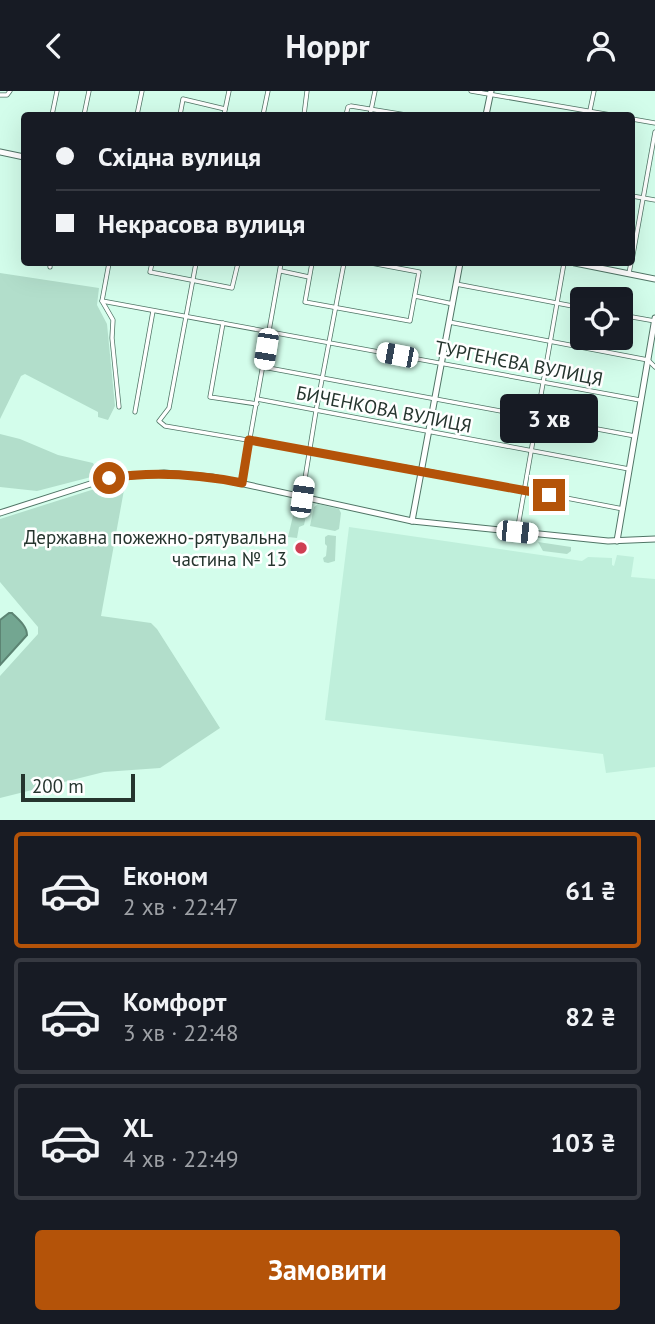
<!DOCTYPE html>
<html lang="uk">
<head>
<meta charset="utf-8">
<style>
	:root { --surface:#171b24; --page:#20242c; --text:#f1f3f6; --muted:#9ea1a6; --line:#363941; --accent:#b45309 }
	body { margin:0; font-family:"PT Sans",sans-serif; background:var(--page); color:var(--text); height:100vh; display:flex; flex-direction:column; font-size:26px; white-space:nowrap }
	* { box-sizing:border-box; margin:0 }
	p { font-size:23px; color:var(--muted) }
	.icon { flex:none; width:38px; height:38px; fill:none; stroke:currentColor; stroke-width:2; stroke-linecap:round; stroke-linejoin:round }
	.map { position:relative; height:729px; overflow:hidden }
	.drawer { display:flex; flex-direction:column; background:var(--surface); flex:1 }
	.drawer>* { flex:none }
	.banner { position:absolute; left:21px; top:21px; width:614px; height:154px; border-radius:7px; box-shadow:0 7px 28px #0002; display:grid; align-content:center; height:154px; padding:0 35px; background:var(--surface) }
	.controls { position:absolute; left:570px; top:196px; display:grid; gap:14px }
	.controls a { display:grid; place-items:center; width:63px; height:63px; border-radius:7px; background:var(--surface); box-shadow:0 7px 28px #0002; font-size:35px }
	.scale { position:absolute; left:21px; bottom:18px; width:114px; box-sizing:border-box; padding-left:7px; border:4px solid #25352e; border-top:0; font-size:19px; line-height:24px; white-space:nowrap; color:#25352e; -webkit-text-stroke:5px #fff; paint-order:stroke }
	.end { position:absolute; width:32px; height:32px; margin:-16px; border:9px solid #b45309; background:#fff; box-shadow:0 0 0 4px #fff }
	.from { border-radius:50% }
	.bubble { position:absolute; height:49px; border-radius:7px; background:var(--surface); box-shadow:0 7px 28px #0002; font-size:23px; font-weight:600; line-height:49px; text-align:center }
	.car { position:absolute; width:21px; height:42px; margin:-21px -10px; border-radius:9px; box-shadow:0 0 5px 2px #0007; background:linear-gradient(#fff 24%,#345 0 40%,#fff 0 76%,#345 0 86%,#fff 0) }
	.banner b { display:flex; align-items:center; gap:24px; height:66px; font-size:26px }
	.banner b+b { border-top:2px solid var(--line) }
	.banner i { width:18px; height:18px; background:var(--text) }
	ul { padding:12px 0 0; list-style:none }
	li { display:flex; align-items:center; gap:21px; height:116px; margin:0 14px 10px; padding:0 21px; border:4px solid var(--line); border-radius:7px }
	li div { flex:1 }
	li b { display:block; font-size:26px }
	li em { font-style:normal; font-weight:600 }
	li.on { border-color:var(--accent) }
	li>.icon { width:63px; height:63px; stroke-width:1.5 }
	.button { display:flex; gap:14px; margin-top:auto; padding:14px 35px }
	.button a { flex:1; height:80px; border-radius:7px; background:var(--accent); color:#fff; font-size:28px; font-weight:600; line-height:80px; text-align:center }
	header { display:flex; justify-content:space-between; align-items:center; height:91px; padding:0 35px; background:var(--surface); font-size:32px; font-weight:600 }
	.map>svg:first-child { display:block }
</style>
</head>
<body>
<header><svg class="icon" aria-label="back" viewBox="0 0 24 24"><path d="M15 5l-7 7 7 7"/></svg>Hoppr<svg class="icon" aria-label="person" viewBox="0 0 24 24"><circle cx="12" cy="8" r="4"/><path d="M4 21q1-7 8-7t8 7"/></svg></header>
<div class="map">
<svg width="655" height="729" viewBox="0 0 655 729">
	<rect width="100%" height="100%" fill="#d3fdeb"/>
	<!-- built -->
	<path fill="#bfefdb" d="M349 436 582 470 588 466 612 467V474L614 475 617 464 634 466 631 486 655 488V676L606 682 603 663 325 629Z"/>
	<!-- green -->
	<g fill="#b2decb">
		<path d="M0 182 99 197 97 214 107 233 115 315 108 329 98 326V321L25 283 21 285 0 328Z"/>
		<path d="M0 343 20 348 58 364 93 372 97 381 95 385 37 400 0 396Z"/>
		<path d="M126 388 101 525 151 532 157 538 220 637 160 677 104 681 0 707V585L38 543V536L0 491V428Z"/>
		<path d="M297 408 305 410 308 416 304 434 299 436 297 447 288 446Z"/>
		<path d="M318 413 339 418 341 422 339 438 335 440 310 435 314 416Z"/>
		<path d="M328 444 336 445 335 470 328 472 324 471 323 467 326 465 327 455 325 453V446Z"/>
		<path d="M538 451 571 456V460L567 463 543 460Z"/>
	</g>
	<!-- water -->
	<path fill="#73a691" stroke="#5c8473" stroke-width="2" d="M9 522H12C18 528 27 535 27 544L0 574V529Z"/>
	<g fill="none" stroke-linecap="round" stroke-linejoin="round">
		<defs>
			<g id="street">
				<path d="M471 0 611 24"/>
				<path d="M0 4H7L10 0"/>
				<path d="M52 24 57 0"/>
				<path d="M84 24 89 0"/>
				<path d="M137 24 142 0"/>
				<path d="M180 24 183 8 225 18"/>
				<path d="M224 24 229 0"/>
				<path d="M263 24 268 0"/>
				<path d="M304 24 307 0"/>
				<path d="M346 24 348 16 351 15 406 24"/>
				<path d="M370 24 375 0"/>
				<path d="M589 24 594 0"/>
				<path d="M632 28 655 32"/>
				<path d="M632 105 655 109"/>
				<path d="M632 169 655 41"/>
				<path d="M109 172 102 210 113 229 112 247 119 316"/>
				<path d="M152 172 150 181 232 197 238 172"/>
				<path d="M196 172 169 317 159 330 165 335 422 379 623 418"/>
				<path d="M312 172 305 211 410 230 419 181 371 172"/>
				<path d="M50 176V172"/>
				<path d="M281 180 309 186"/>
				<path d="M629 182 631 172"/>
				<path d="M456 193 583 217"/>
				<path d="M415 205 453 213"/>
				<path d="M102 210 640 309"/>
				<path d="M621 224 655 230"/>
				<path d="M449 231 648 269 655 276"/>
				<path d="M223 232 210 306 257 313"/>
				<path d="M263 276 635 345"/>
				<path d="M257 308 629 378"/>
				<path d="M135 321 153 220"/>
				<path d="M242 392 281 172"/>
				<path d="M302 406 316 320 344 172"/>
				<path d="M517 441 564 172"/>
			</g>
			<g id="secondary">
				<path d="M486 24 491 0"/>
				<path d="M0 61 24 66"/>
				<path d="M575 172 655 188"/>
				<path d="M0 422 109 387 164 382 212 386 412 430 608 450 655 448"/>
				<path d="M412 430 460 172"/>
				<path d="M617 450 655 227"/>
			</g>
		</defs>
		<!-- street casing -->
		<use href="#street" stroke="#507566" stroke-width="5"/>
		<!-- secondary casing -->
		<use href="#secondary" stroke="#507566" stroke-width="7"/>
		<!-- street -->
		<use href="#street" stroke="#fff" stroke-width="3.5"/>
		<!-- secondary -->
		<use href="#secondary" stroke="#fff" stroke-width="5"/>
	</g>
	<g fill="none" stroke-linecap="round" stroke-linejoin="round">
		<!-- route -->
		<path stroke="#b45309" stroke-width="9" d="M109 387C155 380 197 383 242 392L249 349 549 404"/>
	</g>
	<!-- markers -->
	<circle fill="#cf3f53" stroke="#fff" stroke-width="2.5" cx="301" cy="457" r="7"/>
	<g text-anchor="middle" stroke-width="5" stroke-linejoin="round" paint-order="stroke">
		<!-- street labels -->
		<g font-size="19" fill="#25352e" stroke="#fff">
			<text transform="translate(519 272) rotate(11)" y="7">ТУРГЕНЄВА ВУЛИЦЯ</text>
			<text transform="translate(384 318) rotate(11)" y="7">БИЧЕНКОВА ВУЛИЦЯ</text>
		</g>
		<!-- poi labels -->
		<g font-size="19" fill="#25352e" stroke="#fff" text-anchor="end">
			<text x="287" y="453">Державна пожежно-рятувальна<tspan x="287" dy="22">частина № 13</tspan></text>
		</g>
	</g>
</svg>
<div class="controls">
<a><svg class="icon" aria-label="locate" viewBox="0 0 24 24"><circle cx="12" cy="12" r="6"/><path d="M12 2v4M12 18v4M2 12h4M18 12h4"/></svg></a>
</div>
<div class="scale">200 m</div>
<i class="end from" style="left:109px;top:387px"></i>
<i class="end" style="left:549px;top:404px"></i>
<div class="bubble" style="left:500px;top:303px;width:98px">3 хв</div>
<i class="car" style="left:266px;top:258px;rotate:189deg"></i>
<i class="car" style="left:397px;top:264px;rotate:281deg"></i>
<i class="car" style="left:302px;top:406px;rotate:8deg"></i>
<i class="car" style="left:517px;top:441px;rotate:96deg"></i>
<div class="banner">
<b><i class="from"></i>Східна вулиця</b>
<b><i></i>Некрасова вулиця</b>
</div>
</div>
<section class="drawer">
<ul>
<li class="on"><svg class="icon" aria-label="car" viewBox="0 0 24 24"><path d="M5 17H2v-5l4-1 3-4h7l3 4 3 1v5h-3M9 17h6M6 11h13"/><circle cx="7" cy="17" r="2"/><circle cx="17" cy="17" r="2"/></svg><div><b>Економ</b><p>2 хв · 22:47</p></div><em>61 ₴</em></li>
<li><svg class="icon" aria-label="car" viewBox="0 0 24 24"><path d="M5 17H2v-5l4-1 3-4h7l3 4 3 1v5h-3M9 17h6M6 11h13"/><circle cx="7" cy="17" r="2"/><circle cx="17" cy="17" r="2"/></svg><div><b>Комфорт</b><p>3 хв · 22:48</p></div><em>82 ₴</em></li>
<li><svg class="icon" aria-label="car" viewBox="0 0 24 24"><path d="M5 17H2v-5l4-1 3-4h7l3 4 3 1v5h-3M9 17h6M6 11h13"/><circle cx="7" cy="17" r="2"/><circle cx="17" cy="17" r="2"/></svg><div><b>XL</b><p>4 хв · 22:49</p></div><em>103 ₴</em></li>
</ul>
<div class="button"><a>Замовити</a></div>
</section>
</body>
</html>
